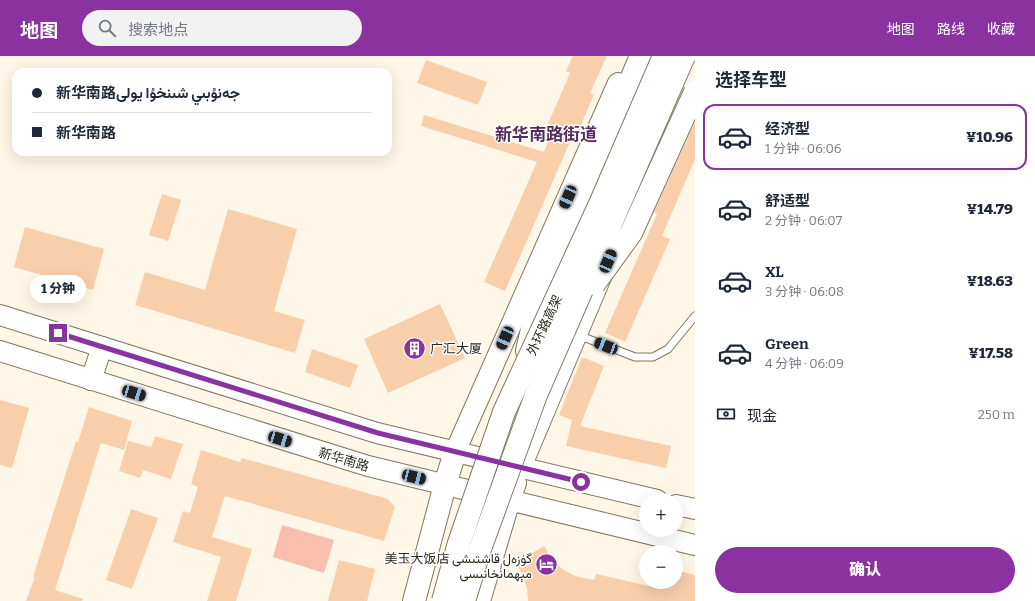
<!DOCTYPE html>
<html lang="zh">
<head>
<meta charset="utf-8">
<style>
	:root { --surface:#fff; --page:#f2f2f3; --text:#1f2937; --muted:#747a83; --line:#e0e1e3; --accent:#8a33a0 }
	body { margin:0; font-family:Bitter,Vazirmatn,"Noto Sans SC",serif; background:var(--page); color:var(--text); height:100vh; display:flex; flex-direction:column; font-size:15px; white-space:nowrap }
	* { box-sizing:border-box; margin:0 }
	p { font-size:13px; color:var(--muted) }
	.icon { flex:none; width:22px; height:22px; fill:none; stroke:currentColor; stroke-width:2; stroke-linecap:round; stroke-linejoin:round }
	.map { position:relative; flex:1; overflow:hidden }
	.details { display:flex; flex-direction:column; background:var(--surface); width:340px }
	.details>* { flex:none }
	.hud { position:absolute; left:12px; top:12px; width:380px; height:88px; border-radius:12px; box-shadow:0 4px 16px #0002; display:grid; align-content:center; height:88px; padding:0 20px; background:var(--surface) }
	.tools { position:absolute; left:639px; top:437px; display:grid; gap:8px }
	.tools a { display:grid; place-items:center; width:44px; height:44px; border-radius:50%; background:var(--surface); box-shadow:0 4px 16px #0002; font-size:20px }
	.end { position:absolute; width:18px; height:18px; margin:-9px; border:5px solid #8a33a0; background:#fff; box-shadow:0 0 0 2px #fff }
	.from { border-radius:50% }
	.bubble { position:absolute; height:28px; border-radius:14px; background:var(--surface); box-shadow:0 4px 16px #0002; font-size:13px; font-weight:800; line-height:28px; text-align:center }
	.car { position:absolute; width:12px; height:24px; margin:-12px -6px; border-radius:5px; box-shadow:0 0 3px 1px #0007; background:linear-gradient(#222 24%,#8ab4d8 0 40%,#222 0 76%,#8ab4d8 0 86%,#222 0) }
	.hud b { display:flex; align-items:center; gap:14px; height:38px; font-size:15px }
	.hud b+b { border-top:1px solid var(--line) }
	.hud i { width:10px; height:10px; background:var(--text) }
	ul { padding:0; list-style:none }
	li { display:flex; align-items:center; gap:12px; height:66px; margin:0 8px 6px; padding:0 12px; border:2px solid transparent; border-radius:12px }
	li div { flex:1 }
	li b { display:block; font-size:15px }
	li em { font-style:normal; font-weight:800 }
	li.active { border-color:var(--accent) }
	li>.icon { width:36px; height:36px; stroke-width:1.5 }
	h2 { padding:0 20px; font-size:18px; line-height:48px }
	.pay { display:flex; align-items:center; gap:10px; height:44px; padding:0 20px; font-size:15px }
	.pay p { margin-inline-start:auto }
	.action { display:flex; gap:8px; margin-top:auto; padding:8px 20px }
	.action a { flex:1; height:46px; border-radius:24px; background:var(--accent); color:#fff; font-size:16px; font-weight:800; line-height:46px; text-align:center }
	header { display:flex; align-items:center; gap:24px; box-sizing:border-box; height:56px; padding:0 20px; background:var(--accent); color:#fff }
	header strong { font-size:19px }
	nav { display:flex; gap:22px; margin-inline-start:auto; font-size:14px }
	.search { width:280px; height:36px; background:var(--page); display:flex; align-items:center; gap:10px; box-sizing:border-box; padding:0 14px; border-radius:22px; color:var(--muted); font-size:15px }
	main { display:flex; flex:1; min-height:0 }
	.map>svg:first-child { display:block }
</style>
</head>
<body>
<header>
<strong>地图</strong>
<div class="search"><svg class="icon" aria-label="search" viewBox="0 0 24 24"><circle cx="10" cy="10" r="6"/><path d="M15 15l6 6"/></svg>搜索地点</div>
<nav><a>地图</a><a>路线</a><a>收藏</a></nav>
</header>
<main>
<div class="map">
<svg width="695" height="545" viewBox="0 0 695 545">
	<rect width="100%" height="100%" fill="#fef7e7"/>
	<!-- green -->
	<path fill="#fabeae" d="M282 469 334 484 324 517 273 501Z"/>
	<!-- building -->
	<g fill="#f9ceab">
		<path d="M573 0H607L590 37 594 39 576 80 573 79 505 235 484 226 537 106 421 70 424 59 544 96 554 71 548 68 570 17 566 15Z"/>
		<path d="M426 4 487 26 478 49 417 27Z"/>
		<path d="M695 66V103L662 180 670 183 625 286 605 277 657 158 654 156Z"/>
		<path d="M162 138 181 144 168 185 149 179Z"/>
		<path d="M228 153 297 173 274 255 305 264 295 297 135 249 145 216 205 234Z"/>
		<path d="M25 171 104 193 93 234 14 211Z"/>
		<path d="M440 248 465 302 388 337 364 283Z"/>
		<path d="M312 293 358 309 350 332 305 316Z"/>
		<path d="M582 301 604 310 580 370 671 390 666 412 566 390 572 364 559 359Z"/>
		<path d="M0 344 29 352 12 412 0 409Z"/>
		<path d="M89 351 132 365 124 394 101 387 55 534 83 543 82 545H26L35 521H33L76 385 78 386Z"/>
		<path d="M155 380 183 388 171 423 143 414 140 422 119 415 128 385 151 391Z"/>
		<path d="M201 394 240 406 242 402 388 443 395 451 384 485 225 440 212 481 252 493 236 545H207L221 501 173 486 183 455 190 457 198 431 191 428Z"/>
		<path d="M131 453 158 462 132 533 106 524Z"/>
		<path d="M544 490 552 503 562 513 575 520 594 524 596 518 653 531 654 526H676V514L695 519V545H528L527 533 523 520 516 507Z"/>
		<path d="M339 504 375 513 367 545H328Z"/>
	</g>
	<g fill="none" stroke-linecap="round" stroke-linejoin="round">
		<defs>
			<path id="lane" d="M578 279 635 301H653L668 293 695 260"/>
			<g id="secondary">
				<path d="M620 177 659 83"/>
				<path d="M0 259 377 377 657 444"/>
				<path d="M0 295 368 410 695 489"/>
				<path d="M91 324 102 291"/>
				<path d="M455 396 618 27"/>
				<path d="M521 411 604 214"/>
				<path d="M676 449 695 453"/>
			</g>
			<g id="primary">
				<path d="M414 545 445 429 455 396"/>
				<path d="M479 545 509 444 515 427"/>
			</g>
			<path id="highway" d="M527 295 538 247 569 169 641 0"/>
		</defs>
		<!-- lane casing -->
		<use href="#lane" stroke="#81775f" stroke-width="9"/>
		<!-- secondary casing -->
		<use href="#secondary" stroke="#81775f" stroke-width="22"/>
		<!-- primary casing -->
		<use href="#primary" stroke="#81775f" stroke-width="24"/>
		<!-- highway casing -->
		<use href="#highway" stroke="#81775f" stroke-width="24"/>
		<!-- lane -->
		<use href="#lane" stroke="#fff" stroke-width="7"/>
		<!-- secondary -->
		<use href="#secondary" stroke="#fff" stroke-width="20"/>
		<!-- primary -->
		<use href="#primary" stroke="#fff" stroke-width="22"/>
		<!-- highway -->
		<use href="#highway" stroke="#fff" stroke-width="22"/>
		<defs>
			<g id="highway-bridge">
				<path d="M594 228 631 177 695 36"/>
				<path d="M443 545 459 487 504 356 599 150 664 0"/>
				<path d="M464 545 480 493 536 339 684 0"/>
			</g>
		</defs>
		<!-- highway-bridge casing -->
		<use href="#highway-bridge" stroke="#81775f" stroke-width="24" stroke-linecap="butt"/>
		<!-- highway-bridge -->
		<use href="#highway-bridge" stroke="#fff" stroke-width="22"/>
	</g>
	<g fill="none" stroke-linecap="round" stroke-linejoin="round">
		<!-- route -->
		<path stroke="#8a33a0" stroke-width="5" d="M58 277 378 377 581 426"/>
	</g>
	<!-- icons -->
	<defs>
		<symbol id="building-disc" viewBox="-11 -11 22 22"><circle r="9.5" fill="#8a33a0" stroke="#fff"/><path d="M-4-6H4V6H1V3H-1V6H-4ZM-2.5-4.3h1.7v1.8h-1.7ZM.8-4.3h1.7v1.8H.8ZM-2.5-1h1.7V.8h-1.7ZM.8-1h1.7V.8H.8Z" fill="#fff"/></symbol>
		<symbol id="hotel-disc" viewBox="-11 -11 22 22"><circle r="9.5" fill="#8a33a0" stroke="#fff"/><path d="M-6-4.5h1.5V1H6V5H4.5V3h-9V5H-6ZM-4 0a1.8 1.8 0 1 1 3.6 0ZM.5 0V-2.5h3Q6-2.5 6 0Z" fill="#fff"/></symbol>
	</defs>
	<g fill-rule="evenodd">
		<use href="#building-disc" x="402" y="280" width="25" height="25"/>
		<use href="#hotel-disc" x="534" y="496" width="25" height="25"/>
	</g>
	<g text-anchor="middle" stroke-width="3" stroke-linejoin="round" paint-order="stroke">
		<!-- street labels -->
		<g font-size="13" fill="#2c281e" stroke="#fff">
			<text transform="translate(544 269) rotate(-65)" y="5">外环路高架</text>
			<text transform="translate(344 403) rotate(17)" y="5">新华南路</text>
		</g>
		<!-- poi labels -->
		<g font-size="13" fill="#2c281e" stroke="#fff" text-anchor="start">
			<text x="430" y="297">广汇大厦</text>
			<text x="532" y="507" text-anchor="end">美玉大饭店 گۈزەل قاشتىشى<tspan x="532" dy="15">مېھمانخانىسى</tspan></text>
		</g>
		<!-- district labels -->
		<g font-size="17" font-weight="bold" fill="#552b60" stroke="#fff">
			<text x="546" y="84">新华南路街道</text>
		</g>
	</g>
</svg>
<div class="tools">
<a>+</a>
<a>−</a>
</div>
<i class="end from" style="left:581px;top:426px"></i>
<i class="end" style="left:58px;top:277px"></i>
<div class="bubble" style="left:30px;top:219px;width:56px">1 分钟</div>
<i class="car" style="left:568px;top:141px;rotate:204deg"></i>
<i class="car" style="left:608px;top:205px;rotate:23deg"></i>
<i class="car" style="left:505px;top:282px;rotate:204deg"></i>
<i class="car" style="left:606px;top:290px;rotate:291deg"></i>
<i class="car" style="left:134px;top:337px;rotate:107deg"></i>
<i class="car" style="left:280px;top:383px;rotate:107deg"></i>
<i class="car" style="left:414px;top:421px;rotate:104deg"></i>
<div class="hud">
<b><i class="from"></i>新华南路جەنۇبىي شىنخۇا يولى</b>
<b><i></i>新华南路</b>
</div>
</div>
<section class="details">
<h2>选择车型</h2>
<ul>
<li class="active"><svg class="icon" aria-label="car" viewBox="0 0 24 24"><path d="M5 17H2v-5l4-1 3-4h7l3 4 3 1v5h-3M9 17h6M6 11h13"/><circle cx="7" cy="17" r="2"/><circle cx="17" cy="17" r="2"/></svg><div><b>经济型</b><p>1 分钟 · 06:06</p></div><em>¥10.96</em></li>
<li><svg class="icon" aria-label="car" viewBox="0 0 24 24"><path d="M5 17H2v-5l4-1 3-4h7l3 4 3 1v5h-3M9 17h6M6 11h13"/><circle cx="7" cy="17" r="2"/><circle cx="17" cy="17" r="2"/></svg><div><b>舒适型</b><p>2 分钟 · 06:07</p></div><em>¥14.79</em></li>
<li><svg class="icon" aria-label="car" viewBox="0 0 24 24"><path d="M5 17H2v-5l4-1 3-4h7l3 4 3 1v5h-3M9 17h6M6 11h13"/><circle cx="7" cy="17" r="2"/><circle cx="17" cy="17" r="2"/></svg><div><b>XL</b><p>3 分钟 · 06:08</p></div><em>¥18.63</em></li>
<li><svg class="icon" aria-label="car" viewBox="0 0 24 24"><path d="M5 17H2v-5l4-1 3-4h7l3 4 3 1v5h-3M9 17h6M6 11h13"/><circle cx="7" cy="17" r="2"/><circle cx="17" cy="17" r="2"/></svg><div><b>Green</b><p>4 分钟 · 06:09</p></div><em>¥17.58</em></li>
</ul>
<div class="pay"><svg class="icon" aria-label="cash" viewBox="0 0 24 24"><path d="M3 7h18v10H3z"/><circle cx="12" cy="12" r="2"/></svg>现金<p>250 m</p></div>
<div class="action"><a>确认</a></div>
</section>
</main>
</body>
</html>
